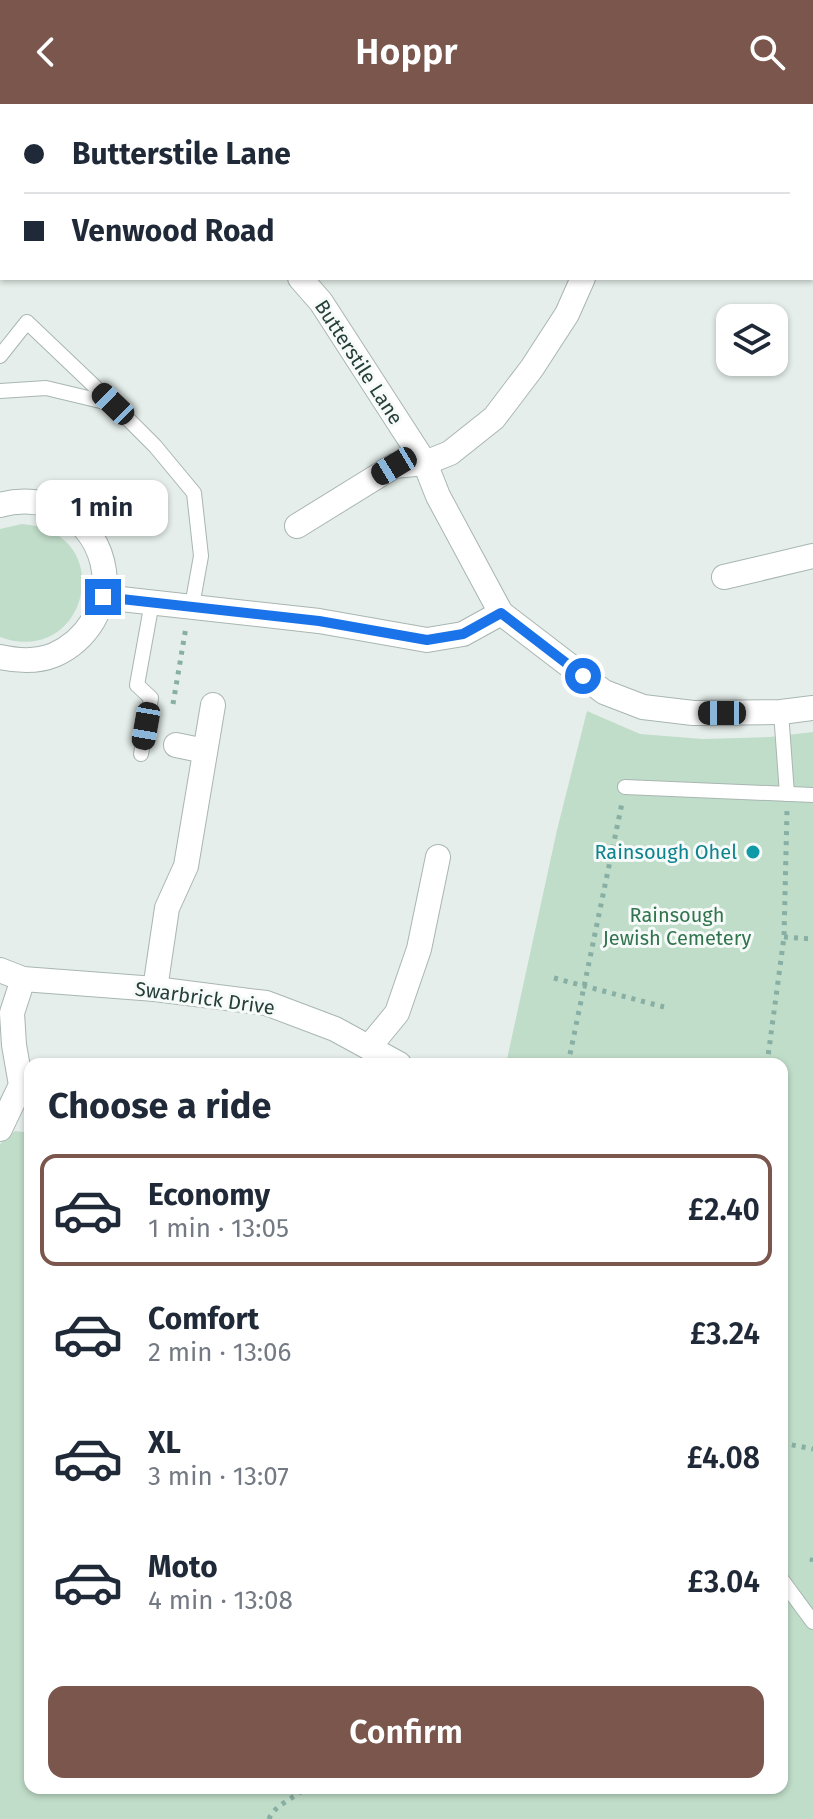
<!DOCTYPE html>
<html lang="en">
<head>
<meta charset="utf-8">
<style>
	:root { --surface:#fff; --page:#f2f2f3; --text:#1f2937; --muted:#747a83; --line:#e0e1e3; --accent:#7a564d }
	body { margin:0; font-family:"Fira Sans",sans-serif; background:var(--page); color:var(--text); height:100vh; display:flex; flex-direction:column; font-size:30px; white-space:nowrap }
	* { box-sizing:border-box; margin:0 }
	p { font-size:26px; color:var(--muted) }
	.icon { flex:none; width:44px; height:44px; fill:none; stroke:currentColor; stroke-width:2; stroke-linecap:round; stroke-linejoin:round }
	.map { position:relative; flex:1; overflow:hidden }
	.drawer { position:absolute; left:24px; top:954px; width:764px; height:736px; display:flex; flex-direction:column; background:var(--surface); border-radius:16px; box-shadow:0 2px 6px #0004 }
	.drawer>* { flex:none }
	.hud { position:absolute; left:0px; top:0px; width:814px; height:176px; box-shadow:0 2px 6px #0004; display:grid; align-content:center; height:176px; padding:0 24px; background:var(--surface) }
	.buttons { position:absolute; left:716px; top:200px; display:grid; gap:16px }
	.buttons a { display:grid; place-items:center; width:72px; height:72px; border-radius:16px; background:var(--surface); box-shadow:0 2px 6px #0004; font-size:40px }
	.end { position:absolute; width:36px; height:36px; margin:-18px; border:10px solid #1a73e8; background:#fff; box-shadow:0 0 0 4px #fff }
	.from { border-radius:50% }
	.bubble { position:absolute; height:56px; border-radius:16px; background:var(--surface); box-shadow:0 2px 6px #0004; font-size:26px; font-weight:600; line-height:56px; text-align:center }
	.car { position:absolute; width:24px; height:48px; margin:-24px -12px; border-radius:10px; box-shadow:0 0 6px 2px #0007; background:linear-gradient(#222 24%,#8ab4d8 0 40%,#222 0 76%,#8ab4d8 0 86%,#222 0) }
	.hud b { display:flex; align-items:center; gap:28px; height:76px; font-size:30px }
	.hud b+b { border-top:2px solid var(--line) }
	.hud i { width:20px; height:20px; background:var(--text) }
	ul { padding:0; list-style:none }
	li { display:flex; align-items:center; gap:24px; height:112px; margin:0 16px 12px; padding:0 8px; border:4px solid transparent; border-radius:16px }
	li div { flex:1 }
	li b { display:block; font-size:30px }
	li em { font-style:normal; font-weight:600 }
	li.on { border-color:var(--accent) }
	li>.icon { width:72px; height:72px; stroke-width:1.5 }
	h2 { padding:0 24px; font-size:36px; line-height:96px }
	.button { display:flex; gap:16px; margin-top:auto; padding:16px 24px }
	.button a { flex:1; height:92px; border-radius:16px; background:var(--accent); color:#fff; font-size:32px; font-weight:600; line-height:92px; text-align:center }
	header { display:flex; justify-content:space-between; align-items:center; height:104px; padding:0 24px; background:var(--accent); color:#fff; font-size:36px; font-weight:600 }
	.map>svg:first-child { display:block }
</style>
</head>
<body>
<header><svg class="icon" aria-label="back" viewBox="0 0 24 24"><path d="M15 5l-7 7 7 7"/></svg>Hoppr<svg class="icon" aria-label="search" viewBox="0 0 24 24"><circle cx="10" cy="10" r="6"/><path d="M15 15l6 6"/></svg></header>
<div class="map">
<svg width="813" height="1715" viewBox="0 0 813 1715">
	<rect width="100%" height="100%" fill="#e5eeea"/>
	<!-- green -->
	<g fill="#c0ddc9">
		<path d="M22 420C120 427 88 565 0 533V425Z"/>
		<path d="M587 607 640 630 703 635 770 633 813 628V1715H0V1040L15 1027 30 1029V1684H782V960H506L557 726Z"/>
	</g>
	<g fill="none" stroke-linecap="round" stroke-linejoin="round">
		<defs>
			<g id="service">
				<path d="M0 252 27 218 111 298"/>
				<path d="M0 287 46 284 113 300 155 342 194 389 201 452 192 502"/>
				<path d="M781 608 787 690"/>
				<path d="M141 650 151 594 137 581 152 498"/>
				<path d="M625 683 813 691"/>
				<path d="M782 1476 813 1518"/>
			</g>
			<g id="minor">
				<path d="M118 0 121 2"/>
				<path d="M576 0 577 2"/>
				<path d="M300 174 321 198 425 359 438 392 501 509 604 588 643 603 693 609 781 608 813 604"/>
				<path d="M0 401C48 387 97 416 104 467 109 502 86 537 54 551 37 558 18 557 0 553"/>
				<path d="M297 422 394 362 425 359 450 349 494 314 532 264 567 210 583 174"/>
				<path d="M724 473 813 452"/>
				<path d="M103 493 319 517 427 536 463 530 501 509"/>
				<path d="M176 641 205 647"/>
				<path d="M0 866 23 875 155 885 266 899 335 925 399 960"/>
				<path d="M155 885 167 804 186 762 213 601"/>
				<path d="M369 943 397 909 419 845 438 753"/>
				<path d="M0 1025 21 981 14 941 12 909 23 875"/>
			</g>
		</defs>
		<!-- service casing -->
		<use href="#service" stroke="#a8b6b1" stroke-width="16"/>
		<!-- minor casing -->
		<use href="#minor" stroke="#a8b6b1" stroke-width="26"/>
		<!-- path -->
		<g stroke="#88afa4" stroke-width="5" stroke-dasharray="4 6" stroke-linecap="butt">
			<path d="M173 600 186 523"/>
			<path d="M784 833 813 835"/>
			<path d="M554 874 664 903"/>
			<path d="M568 960 622 699"/>
			<path d="M767 960 784 833 787 706"/>
			<path d="M30 1079 28 1091 30 1098"/>
			<path d="M782 1339 813 1345"/>
			<path d="M813 1454 812 1456 813 1460"/>
			<path d="M269 1715C274 1701 295 1694 305 1684"/>
		</g>
		<!-- service -->
		<use href="#service" stroke="#fff" stroke-width="14"/>
		<!-- minor -->
		<use href="#minor" stroke="#fff" stroke-width="24"/>
	</g>
	<g fill="none" stroke-linecap="round" stroke-linejoin="round">
		<!-- route -->
		<path stroke="#1a73e8" stroke-width="10" d="M103 493 319 517 427 536 463 530 501 509 583 572"/>
	</g>
	<!-- markers -->
	<circle fill="#0f9aa8" stroke="#f6faf8" stroke-width="3" cx="753" cy="748" r="8"/>
	<g text-anchor="middle" stroke-width="6" stroke-linejoin="round" paint-order="stroke">
		<!-- street labels -->
		<g font-size="20" fill="#253f39" stroke="#f6faf8">
			<text transform="translate(359 258) rotate(57)" y="7">Butterstile Lane</text>
			<text transform="translate(205 894) rotate(8)" y="7">Swarbrick Drive</text>
		</g>
		<!-- culture labels -->
		<g font-size="20" fill="#0d838f" stroke="#f6faf8" text-anchor="end">
			<text x="737" y="755">Rainsough Ohel</text>
		</g>
		<!-- park labels -->
		<g font-size="20" fill="#31744d" stroke="#f6faf8">
			<text x="677" y="818">Rainsough<tspan x="677" dy="23">Jewish Cemetery</tspan></text>
		</g>
	</g>
</svg>
<div class="buttons">
<a><svg class="icon" aria-label="layers" viewBox="0 0 24 24"><path d="M12 4l9 5-9 5-9-5zM3 14l9 5 9-5"/></svg></a>
</div>
<i class="end from" style="left:583px;top:572px"></i>
<i class="end" style="left:103px;top:493px"></i>
<div class="bubble" style="left:36px;top:376px;width:132px">1 min</div>
<i class="car" style="left:113px;top:300px;rotate:314deg"></i>
<i class="car" style="left:394px;top:362px;rotate:239deg"></i>
<i class="car" style="left:722px;top:609px;rotate:270deg"></i>
<i class="car" style="left:146px;top:622px;rotate:190deg"></i>
<div class="hud">
<b><i class="from"></i>Butterstile Lane</b>
<b><i></i>Venwood Road</b>
</div>
<section class="drawer">
<h2>Choose a ride</h2>
<ul>
<li class="on"><svg class="icon" aria-label="car" viewBox="0 0 24 24"><path d="M5 17H2v-5l4-1 3-4h7l3 4 3 1v5h-3M9 17h6M6 11h13"/><circle cx="7" cy="17" r="2"/><circle cx="17" cy="17" r="2"/></svg><div><b>Economy</b><p>1 min · 13:05</p></div><em>£2.40</em></li>
<li><svg class="icon" aria-label="car" viewBox="0 0 24 24"><path d="M5 17H2v-5l4-1 3-4h7l3 4 3 1v5h-3M9 17h6M6 11h13"/><circle cx="7" cy="17" r="2"/><circle cx="17" cy="17" r="2"/></svg><div><b>Comfort</b><p>2 min · 13:06</p></div><em>£3.24</em></li>
<li><svg class="icon" aria-label="car" viewBox="0 0 24 24"><path d="M5 17H2v-5l4-1 3-4h7l3 4 3 1v5h-3M9 17h6M6 11h13"/><circle cx="7" cy="17" r="2"/><circle cx="17" cy="17" r="2"/></svg><div><b>XL</b><p>3 min · 13:07</p></div><em>£4.08</em></li>
<li><svg class="icon" aria-label="car" viewBox="0 0 24 24"><path d="M5 17H2v-5l4-1 3-4h7l3 4 3 1v5h-3M9 17h6M6 11h13"/><circle cx="7" cy="17" r="2"/><circle cx="17" cy="17" r="2"/></svg><div><b>Moto</b><p>4 min · 13:08</p></div><em>£3.04</em></li>
</ul>
<div class="button"><a>Confirm</a></div>
</section>
</div>
</body>
</html>
